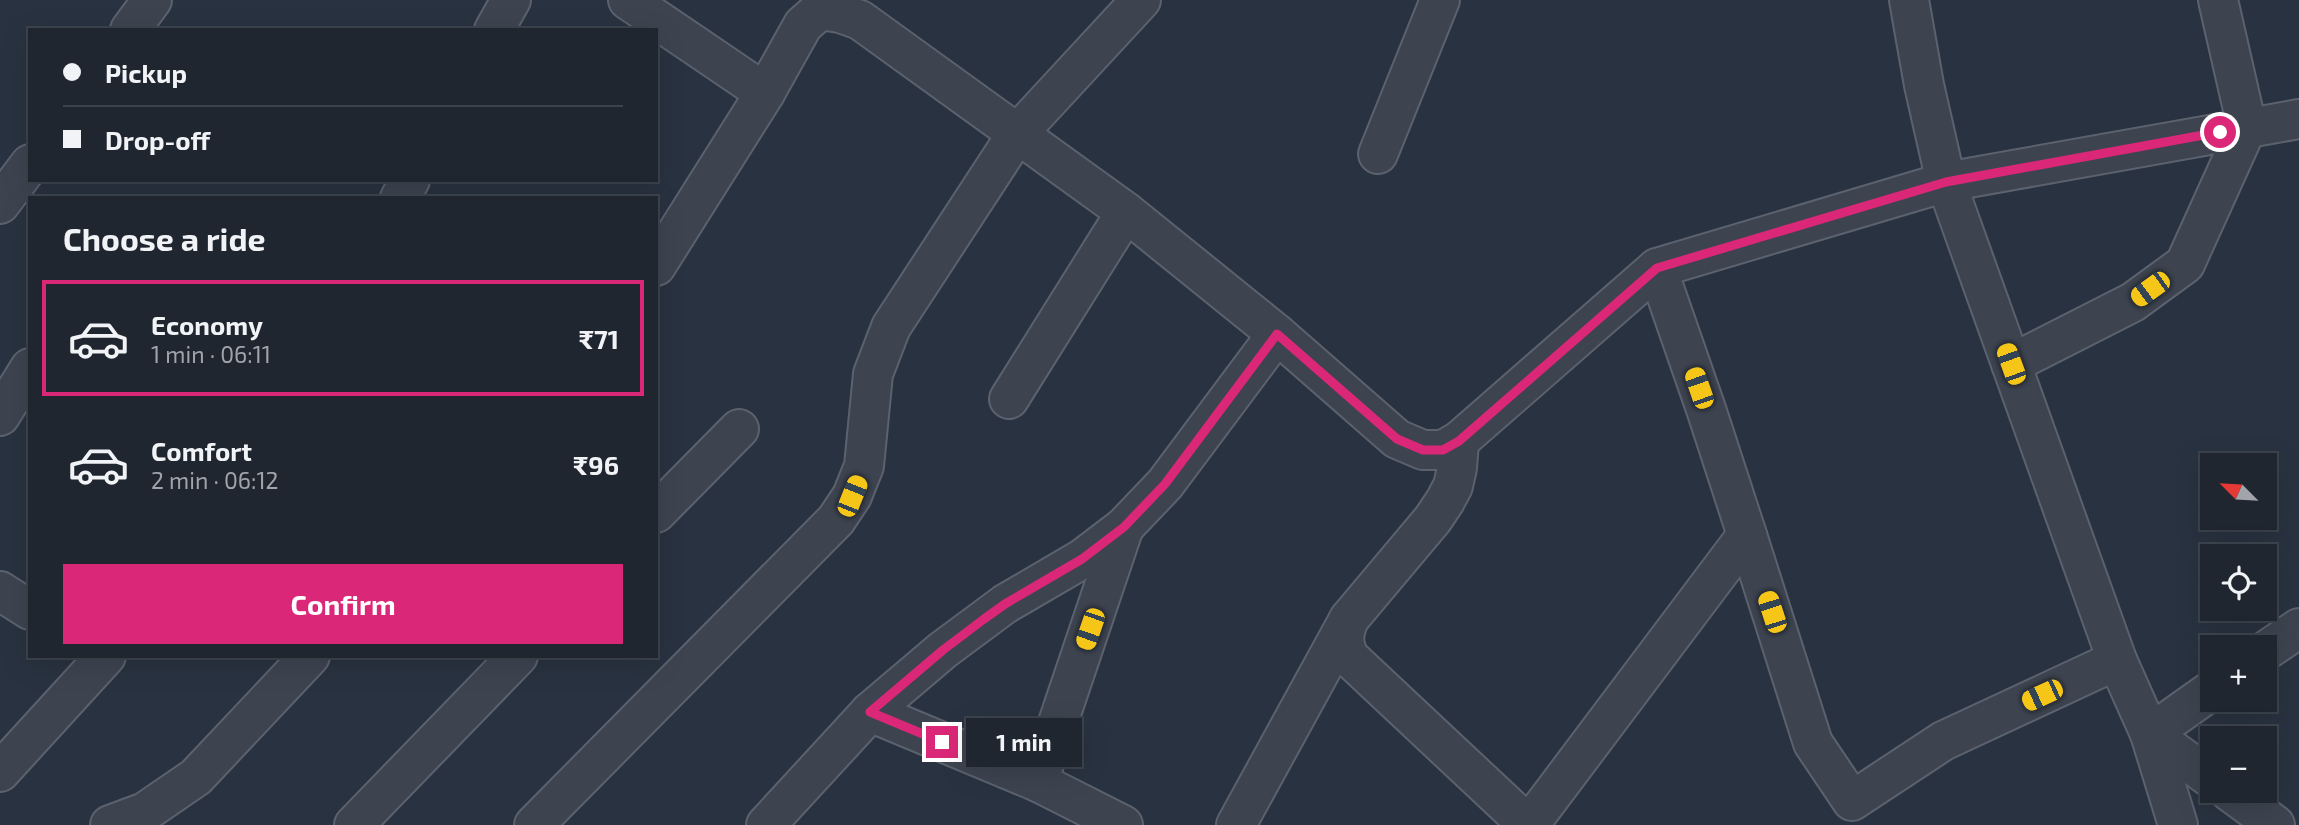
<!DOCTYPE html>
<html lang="en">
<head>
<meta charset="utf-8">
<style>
	:root { --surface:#1f2630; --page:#272e38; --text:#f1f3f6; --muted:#a1a5ab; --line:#3c434c; --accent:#db2777 }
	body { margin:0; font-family:"Exo 2",sans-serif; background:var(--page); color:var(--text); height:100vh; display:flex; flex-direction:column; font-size:26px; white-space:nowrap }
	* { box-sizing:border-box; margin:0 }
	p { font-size:23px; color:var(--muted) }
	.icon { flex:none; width:38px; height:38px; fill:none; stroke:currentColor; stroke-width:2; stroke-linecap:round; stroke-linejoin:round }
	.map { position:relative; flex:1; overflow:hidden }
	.drawer { position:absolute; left:28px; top:196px; width:630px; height:462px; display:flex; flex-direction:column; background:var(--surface); border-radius:0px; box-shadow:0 7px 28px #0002,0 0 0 2px var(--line) }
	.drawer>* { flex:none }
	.banner { position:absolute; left:28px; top:28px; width:630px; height:154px; border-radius:0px; box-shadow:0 7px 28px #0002,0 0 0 2px var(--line); display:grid; align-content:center; height:154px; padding:0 35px; background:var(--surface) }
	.needle { width:46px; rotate:294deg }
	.controls { position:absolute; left:2200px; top:453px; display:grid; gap:14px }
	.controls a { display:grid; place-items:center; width:77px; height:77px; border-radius:0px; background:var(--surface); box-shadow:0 7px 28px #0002,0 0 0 2px var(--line); font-size:35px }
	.end { position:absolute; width:32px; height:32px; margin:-16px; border:9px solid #db2777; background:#fff; box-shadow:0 0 0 4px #fff }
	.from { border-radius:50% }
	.bubble { position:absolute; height:49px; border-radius:0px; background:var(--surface); box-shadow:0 7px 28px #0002,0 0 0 2px var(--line); font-size:23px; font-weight:700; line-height:49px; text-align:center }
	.car { position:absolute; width:21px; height:42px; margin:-21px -10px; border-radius:9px; box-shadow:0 0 5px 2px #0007; background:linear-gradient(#f5c518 24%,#345 0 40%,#f5c518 0 76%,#345 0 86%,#f5c518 0) }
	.banner b { display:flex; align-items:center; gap:24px; height:66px; font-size:26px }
	.banner b+b { border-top:2px solid var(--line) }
	.banner i { width:18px; height:18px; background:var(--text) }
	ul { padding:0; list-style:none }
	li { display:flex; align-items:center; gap:21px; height:116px; margin:0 14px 10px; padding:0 21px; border:4px solid transparent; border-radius:0px }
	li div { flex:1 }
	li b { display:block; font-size:26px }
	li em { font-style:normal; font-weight:700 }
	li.current { border-color:var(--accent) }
	li>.icon { width:63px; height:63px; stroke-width:1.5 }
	h2 { padding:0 35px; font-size:32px; line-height:84px }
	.primary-button { display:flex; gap:14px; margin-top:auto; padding:14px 35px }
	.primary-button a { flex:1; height:80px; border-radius:0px; background:var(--accent); color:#fff; font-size:28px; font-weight:700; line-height:80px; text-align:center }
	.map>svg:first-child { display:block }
</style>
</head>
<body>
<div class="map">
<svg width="2299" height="825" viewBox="0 0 2299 825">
	<rect width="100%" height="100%" fill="#293240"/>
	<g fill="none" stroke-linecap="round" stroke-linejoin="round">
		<defs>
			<g id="minor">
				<path d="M628 0 765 93"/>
				<path d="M1909 0 1924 85 1946 182 2117 660 2150 734 2178 825"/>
				<path d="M130 30 152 0"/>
				<path d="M494 30 511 0"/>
				<path d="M1378 154 1440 0"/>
				<path d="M400 198 410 180"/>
				<path d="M0 204 30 164"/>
				<path d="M656 266 765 93 803 25 820 10 840 13 860 20 1126 212 1277 334 1397 439 1423 450H1443L1459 441 1657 268 1946 182 2299 119"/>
				<path d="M1657 268 1707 412 1747 535"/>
				<path d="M2011 364 2133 302 2185 264 2247 127 2218 0"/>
				<path d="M1009 399 1126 212"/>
				<path d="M0 416 30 368"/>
				<path d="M1459 441 1457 468 1453 486 1445 501 1433 519 1349 619C1343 635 1342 643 1350 658L1528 825"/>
				<path d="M656 513 739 429"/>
				<path d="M0 591 30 610"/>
				<path d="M2264 652 2299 628"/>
				<path d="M2212 690 2150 734 2212 779"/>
				<path d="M870 712 1038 782 1123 825"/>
				<path d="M0 772 106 656"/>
				<path d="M1038 782 1124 527"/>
				<path d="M2229 791 2275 825"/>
				<path d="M110 825 145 812 196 777 310 656"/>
				<path d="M354 825 518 656"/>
				<path d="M534 825 836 520 852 496 864 466 873 374 891 327 1017 134 1141 0"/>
				<path d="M766 825 870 712 943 650 1005 604 1082 559 1124 527 1165 484 1277 334"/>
				<path d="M1236 825 1349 619"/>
				<path d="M1529 825 1747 535 1813 743 1852 801 1943 741 2117 660"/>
			</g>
		</defs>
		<!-- minor casing -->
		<use href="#minor" stroke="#5b626e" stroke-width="42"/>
		<!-- minor -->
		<use href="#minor" stroke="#3d4450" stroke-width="38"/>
	</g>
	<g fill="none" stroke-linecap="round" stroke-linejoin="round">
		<!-- route -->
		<path stroke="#db2777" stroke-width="9" d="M942 742 870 712 943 650 984 619 1005 604 1082 559 1124 527 1165 484 1277 334 1397 439 1423 450H1443L1459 441 1657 268 1946 182 2220 132"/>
	</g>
</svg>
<div class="controls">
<a><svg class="needle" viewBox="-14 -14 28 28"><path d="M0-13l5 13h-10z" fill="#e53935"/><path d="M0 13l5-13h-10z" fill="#a1a5ab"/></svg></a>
<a><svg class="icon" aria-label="locate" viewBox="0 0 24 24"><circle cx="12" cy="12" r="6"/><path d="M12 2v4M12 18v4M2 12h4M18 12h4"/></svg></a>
<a>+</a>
<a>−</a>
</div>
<i class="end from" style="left:2220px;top:132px"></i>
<i class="end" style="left:942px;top:742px"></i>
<div class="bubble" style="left:966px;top:718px;width:116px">1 min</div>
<i class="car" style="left:2150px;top:289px;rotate:234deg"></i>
<i class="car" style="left:2011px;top:364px;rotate:340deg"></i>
<i class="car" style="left:1699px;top:388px;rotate:341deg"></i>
<i class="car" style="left:852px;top:496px;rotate:22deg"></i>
<i class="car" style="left:1772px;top:612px;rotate:342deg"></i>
<i class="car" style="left:1090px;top:629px;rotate:199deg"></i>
<i class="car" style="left:2042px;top:695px;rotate:245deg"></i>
<div class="banner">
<b><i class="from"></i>Pickup</b>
<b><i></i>Drop-off</b>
</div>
<section class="drawer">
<h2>Choose a ride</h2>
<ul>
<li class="current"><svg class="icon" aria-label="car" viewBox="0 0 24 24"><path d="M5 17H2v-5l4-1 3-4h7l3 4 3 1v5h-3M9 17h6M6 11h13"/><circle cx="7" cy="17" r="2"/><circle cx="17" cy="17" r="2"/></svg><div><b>Economy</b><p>1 min · 06:11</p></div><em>₹71</em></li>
<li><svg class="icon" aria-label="car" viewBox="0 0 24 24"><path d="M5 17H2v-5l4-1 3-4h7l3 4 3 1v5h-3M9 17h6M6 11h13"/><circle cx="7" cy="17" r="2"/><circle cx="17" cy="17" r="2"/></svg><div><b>Comfort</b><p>2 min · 06:12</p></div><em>₹96</em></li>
</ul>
<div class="primary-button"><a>Confirm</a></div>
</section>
</div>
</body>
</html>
